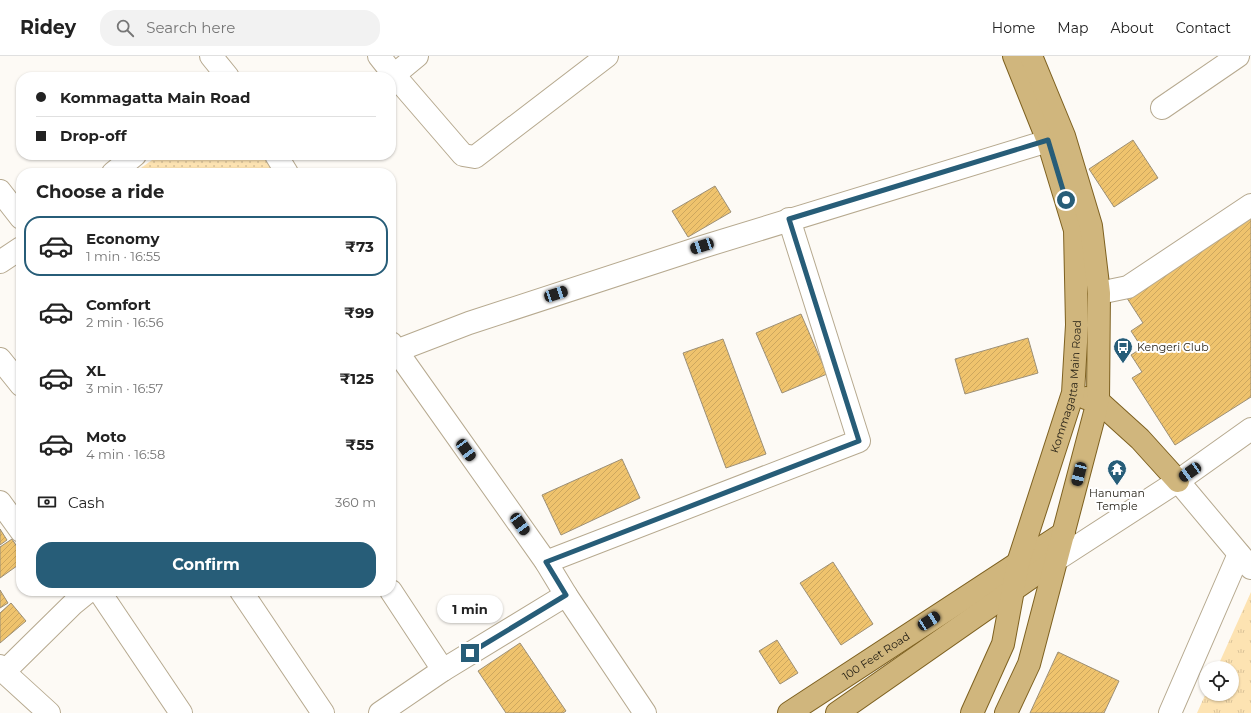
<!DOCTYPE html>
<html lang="en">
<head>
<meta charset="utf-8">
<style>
	:root { --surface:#fff; --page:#f2f2f2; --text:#222; --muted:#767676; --line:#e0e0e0; --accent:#275d78 }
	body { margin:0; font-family:Montserrat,sans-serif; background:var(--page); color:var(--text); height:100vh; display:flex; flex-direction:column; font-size:15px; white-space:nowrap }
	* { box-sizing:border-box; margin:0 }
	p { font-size:13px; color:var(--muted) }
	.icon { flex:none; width:22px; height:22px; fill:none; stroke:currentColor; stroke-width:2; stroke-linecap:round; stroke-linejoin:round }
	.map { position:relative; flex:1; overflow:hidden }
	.panel { position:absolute; left:16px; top:112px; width:380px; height:428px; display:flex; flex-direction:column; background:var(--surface); border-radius:16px; box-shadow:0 1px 3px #0004 }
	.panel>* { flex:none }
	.top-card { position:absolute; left:16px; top:16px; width:380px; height:88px; border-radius:16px; box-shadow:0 1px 3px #0004; display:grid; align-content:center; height:88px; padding:0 20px; background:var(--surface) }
	.controls { position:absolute; left:1199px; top:605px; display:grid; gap:8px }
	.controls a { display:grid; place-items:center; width:40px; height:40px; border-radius:50%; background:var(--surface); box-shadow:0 1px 3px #0004; font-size:20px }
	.end { position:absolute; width:18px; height:18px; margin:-9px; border:5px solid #275d78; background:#fff; box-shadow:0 0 0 2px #fff }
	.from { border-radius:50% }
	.bubble { position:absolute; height:28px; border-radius:14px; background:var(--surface); box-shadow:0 1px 3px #0004; font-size:13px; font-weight:700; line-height:28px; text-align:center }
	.car { position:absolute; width:12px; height:24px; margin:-12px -6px; border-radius:5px; box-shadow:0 0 3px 1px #0007; background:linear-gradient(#222 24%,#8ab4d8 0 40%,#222 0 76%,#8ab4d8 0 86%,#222 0) }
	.top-card b { display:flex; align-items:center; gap:14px; height:38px; font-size:15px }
	.top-card b+b { border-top:1px solid var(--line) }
	.top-card i { width:10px; height:10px; background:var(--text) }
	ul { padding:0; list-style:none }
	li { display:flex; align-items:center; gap:12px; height:60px; margin:0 8px 6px; padding:0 12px; border:2px solid transparent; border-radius:16px }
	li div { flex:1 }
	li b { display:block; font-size:15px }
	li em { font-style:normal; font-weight:700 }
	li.on { border-color:var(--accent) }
	li>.icon { width:36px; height:36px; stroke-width:1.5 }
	h2 { padding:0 20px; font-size:18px; line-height:48px }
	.pay { display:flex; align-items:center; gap:10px; height:44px; padding:0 20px; font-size:15px }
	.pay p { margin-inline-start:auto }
	.button { display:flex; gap:8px; margin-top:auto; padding:8px 20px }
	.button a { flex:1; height:46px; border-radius:16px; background:var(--accent); color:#fff; font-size:16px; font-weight:700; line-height:46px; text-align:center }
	header { display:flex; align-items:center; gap:24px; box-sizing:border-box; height:56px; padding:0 20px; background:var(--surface); border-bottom:1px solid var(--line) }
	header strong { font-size:19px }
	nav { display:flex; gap:22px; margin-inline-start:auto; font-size:14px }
	.search { width:280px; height:36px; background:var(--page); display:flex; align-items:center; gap:10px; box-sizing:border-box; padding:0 14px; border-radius:16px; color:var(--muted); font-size:15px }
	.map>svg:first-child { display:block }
</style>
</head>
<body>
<header>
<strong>Ridey</strong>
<div class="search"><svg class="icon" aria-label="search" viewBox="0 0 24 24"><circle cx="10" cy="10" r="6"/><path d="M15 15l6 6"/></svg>Search here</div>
<nav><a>Home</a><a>Map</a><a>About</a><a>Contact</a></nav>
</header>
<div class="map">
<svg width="1251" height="657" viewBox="0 0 1251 657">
	<defs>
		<pattern id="grass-dots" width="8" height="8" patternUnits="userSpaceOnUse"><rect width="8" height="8" fill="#fde3b2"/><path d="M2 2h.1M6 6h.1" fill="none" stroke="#d9c298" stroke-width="1.8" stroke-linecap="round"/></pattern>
		<pattern id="park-tufts" width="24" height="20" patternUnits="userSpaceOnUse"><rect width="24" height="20" fill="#fde3b2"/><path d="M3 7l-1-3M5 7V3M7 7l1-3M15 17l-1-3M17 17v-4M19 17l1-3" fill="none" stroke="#d9c298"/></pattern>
		<pattern id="building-hatch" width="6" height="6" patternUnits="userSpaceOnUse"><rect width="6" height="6" fill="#efc36d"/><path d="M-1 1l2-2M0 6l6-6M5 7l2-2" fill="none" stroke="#cda75e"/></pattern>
	</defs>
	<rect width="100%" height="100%" fill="#fdfaf5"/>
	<!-- grass -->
	<path fill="url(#grass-dots)" d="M159 99H263L274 117H134Z"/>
	<!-- park -->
	<path fill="url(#park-tufts)" d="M1251 536V657H1197L1206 637 1232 638V612H1217Z"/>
	<!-- building -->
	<g fill="url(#building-hatch)" stroke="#9c8f76">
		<path d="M1133 84 1158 122 1114 151 1089 113Z"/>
		<path d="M715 130 731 156 688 181 672 155Z"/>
		<path d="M1251 155V341L1175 389 1132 322 1142 316 1131 299 1142 292 1131 275 1143 267 1123 236Z"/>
		<path d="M801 258 827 318 782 337 756 277Z"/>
		<path d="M1028 282 1038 317 965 338 955 303Z"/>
		<path d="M723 283 766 398 726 412 683 297Z"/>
		<path d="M622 403 640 442 561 479 542 439Z"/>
		<path d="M0 473 7 484 0 489Z"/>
		<path d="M12 483 21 497V507L0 522V491Z"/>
		<path d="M833 506 873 568 841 589 800 527Z"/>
		<path d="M0 534 8 547 0 552Z"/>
		<path d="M11 547 26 565 0 587V557Z"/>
		<path d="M777 584 798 617 780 628 759 595Z"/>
		<path d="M520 587 566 655 563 657H506L478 615Z"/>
		<path d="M1058 596 1119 625 1104 657H1030Z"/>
	</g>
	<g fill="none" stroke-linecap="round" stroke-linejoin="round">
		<defs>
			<g id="minor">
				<path d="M211 0 228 21"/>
				<path d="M379 0 394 19 463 99 475 101 607 0"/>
				<path d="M394 19 417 0"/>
				<path d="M1162 52 1238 0"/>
				<path d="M276 99 287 117"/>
				<path d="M113 117 135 99"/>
				<path d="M0 135 21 162"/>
				<path d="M0 206 21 192"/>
				<path d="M1099 237 1128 231 1251 149"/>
				<path d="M391 287 546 506 566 539 645 657"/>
				<path d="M396 295 469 267 702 191 1048 85"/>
				<path d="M0 303 21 329"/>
				<path d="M1178 425 1251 512"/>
				<path d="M0 446 21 475"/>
				<path d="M1056 504 1178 425 1251 373"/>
				<path d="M546 506 859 385 789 163"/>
				<path d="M99 535 181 657"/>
				<path d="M241 535 323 657"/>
				<path d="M391 535 443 614"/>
				<path d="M0 610 4 616 49 657"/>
				<path d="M4 616 73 548 89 535"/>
				<path d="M380 657 443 614 566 539"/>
				<path d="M1170 657 1239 498"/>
			</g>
			<g id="major">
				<path d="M1086 342 1098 345 1140 383 1178 425"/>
				<path id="s1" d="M789 657 1064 477"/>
				<path d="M837 657 1056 504"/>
				<path id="s2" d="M972 657 1003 588 1018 507 1073 337 1077 269 1075 174 1048 85 1014 0"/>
				<path d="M1006 657 1029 608 1098 345 1099 237 1091 170 1064 80 1031 0"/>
			</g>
		</defs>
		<!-- minor casing -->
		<use href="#minor" stroke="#b6a98f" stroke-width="24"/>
		<!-- major casing -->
		<use href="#major" stroke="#7e6120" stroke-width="24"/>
		<!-- minor -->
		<use href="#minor" stroke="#fff" stroke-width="22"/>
		<!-- major -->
		<use href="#major" stroke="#d0b67d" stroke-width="22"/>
	</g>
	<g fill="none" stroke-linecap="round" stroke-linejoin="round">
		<!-- route -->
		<path stroke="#275d78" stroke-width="5" d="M470 597 566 539 546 506 859 385 789 163 1048 84 1066 144"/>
	</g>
	<!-- icons -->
	<defs>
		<symbol id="bus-pin" viewBox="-11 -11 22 30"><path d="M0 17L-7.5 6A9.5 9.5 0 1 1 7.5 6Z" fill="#275d78" stroke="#fff"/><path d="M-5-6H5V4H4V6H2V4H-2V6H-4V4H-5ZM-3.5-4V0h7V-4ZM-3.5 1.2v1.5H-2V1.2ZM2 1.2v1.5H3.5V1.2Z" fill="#fff"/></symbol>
		<symbol id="temple-pin" viewBox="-11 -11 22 30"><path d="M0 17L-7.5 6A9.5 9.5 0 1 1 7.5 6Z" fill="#275d78" stroke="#fff"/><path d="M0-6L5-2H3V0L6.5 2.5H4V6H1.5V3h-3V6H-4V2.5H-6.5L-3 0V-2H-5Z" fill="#fff"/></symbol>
	</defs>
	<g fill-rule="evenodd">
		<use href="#bus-pin" x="1112" y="280" width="22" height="30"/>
		<use href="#temple-pin" x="1106" y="402" width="22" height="30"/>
	</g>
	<g text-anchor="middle" stroke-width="4" stroke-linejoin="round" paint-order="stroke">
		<!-- poi labels -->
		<g font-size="11" fill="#221d13" stroke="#fff" text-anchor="start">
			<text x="1137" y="295">Kengeri Club</text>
			<text x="1117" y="441" text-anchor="middle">Hanuman<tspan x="1117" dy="13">Temple</tspan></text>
		</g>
		<!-- street labels -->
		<g font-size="11" fill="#221d13" stroke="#fff">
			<text dy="4" stroke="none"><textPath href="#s2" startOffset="342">Kommagatta Main Road</textPath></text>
			<text dy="4" stroke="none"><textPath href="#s1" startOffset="104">100 Feet Road</textPath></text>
		</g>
	</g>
</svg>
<div class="controls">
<a><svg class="icon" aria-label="locate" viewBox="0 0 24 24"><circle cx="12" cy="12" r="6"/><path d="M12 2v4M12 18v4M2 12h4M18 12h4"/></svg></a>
</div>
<i class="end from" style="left:1066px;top:144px"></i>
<i class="end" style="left:470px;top:597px"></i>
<div class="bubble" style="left:437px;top:539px;width:66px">1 min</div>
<i class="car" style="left:702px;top:190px;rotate:252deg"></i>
<i class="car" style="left:556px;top:238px;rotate:72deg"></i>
<i class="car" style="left:466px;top:394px;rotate:144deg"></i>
<i class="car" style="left:1190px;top:416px;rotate:235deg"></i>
<i class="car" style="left:1079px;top:418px;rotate:194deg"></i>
<i class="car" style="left:520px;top:468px;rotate:145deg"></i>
<i class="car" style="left:929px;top:565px;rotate:57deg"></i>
<div class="top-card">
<b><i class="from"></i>Kommagatta Main Road</b>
<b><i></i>Drop-off</b>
</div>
<section class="panel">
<h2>Choose a ride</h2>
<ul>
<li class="on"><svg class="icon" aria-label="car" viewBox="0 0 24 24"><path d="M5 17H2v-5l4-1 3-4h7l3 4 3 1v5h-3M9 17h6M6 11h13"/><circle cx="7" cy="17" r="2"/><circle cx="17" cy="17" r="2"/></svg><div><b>Economy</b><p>1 min · 16:55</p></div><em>₹73</em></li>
<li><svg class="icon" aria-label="car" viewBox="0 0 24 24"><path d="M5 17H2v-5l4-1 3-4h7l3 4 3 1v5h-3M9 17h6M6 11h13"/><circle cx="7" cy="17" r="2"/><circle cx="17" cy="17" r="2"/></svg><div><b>Comfort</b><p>2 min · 16:56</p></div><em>₹99</em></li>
<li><svg class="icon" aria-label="car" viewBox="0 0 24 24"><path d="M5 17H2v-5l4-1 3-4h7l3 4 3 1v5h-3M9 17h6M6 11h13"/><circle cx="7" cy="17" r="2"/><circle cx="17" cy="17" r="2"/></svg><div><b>XL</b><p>3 min · 16:57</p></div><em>₹125</em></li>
<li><svg class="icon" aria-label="car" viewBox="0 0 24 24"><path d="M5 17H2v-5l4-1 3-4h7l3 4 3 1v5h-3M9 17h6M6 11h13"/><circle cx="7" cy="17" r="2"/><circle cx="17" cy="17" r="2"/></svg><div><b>Moto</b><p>4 min · 16:58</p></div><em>₹55</em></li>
</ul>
<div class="pay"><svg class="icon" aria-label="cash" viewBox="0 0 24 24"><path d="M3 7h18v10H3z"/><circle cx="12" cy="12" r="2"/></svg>Cash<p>360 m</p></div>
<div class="button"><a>Confirm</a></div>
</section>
</div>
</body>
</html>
